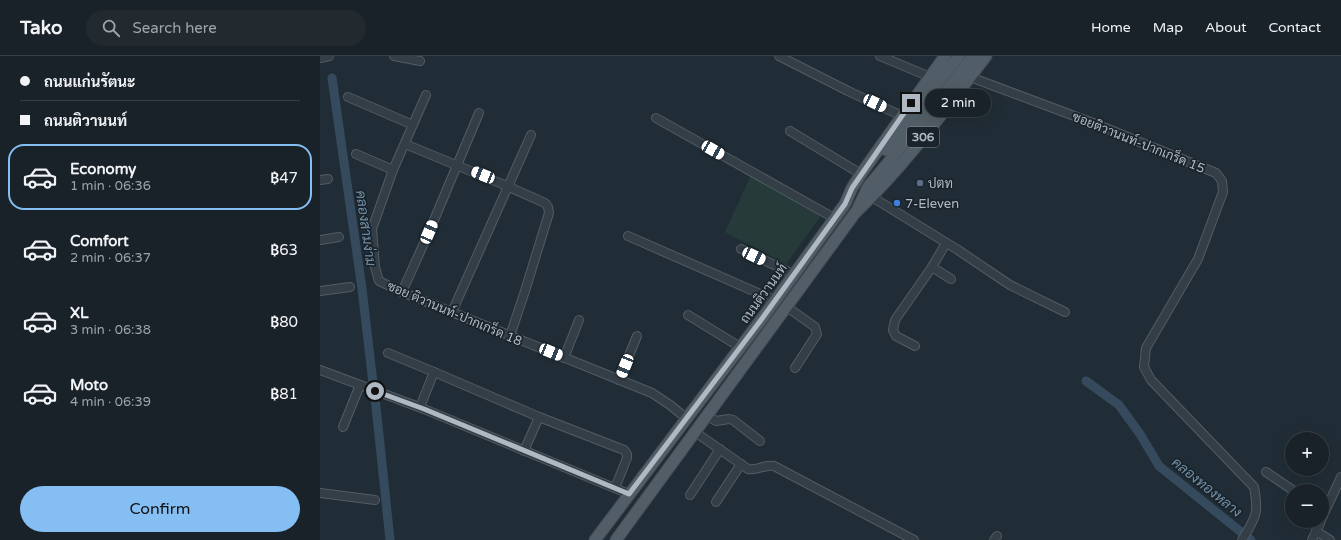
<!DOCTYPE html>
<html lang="en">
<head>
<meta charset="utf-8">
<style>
	:root { --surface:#192228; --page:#222a30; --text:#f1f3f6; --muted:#9fa4a8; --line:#373f45; --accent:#85bef2 }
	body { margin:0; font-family:"Varela Round",Sarabun,sans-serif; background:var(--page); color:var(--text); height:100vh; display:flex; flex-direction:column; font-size:15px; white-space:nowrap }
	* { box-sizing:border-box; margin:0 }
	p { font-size:13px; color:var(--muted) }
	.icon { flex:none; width:22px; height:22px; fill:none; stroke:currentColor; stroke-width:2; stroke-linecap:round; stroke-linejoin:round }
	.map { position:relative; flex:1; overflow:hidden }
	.sheet { display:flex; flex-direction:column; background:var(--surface); width:320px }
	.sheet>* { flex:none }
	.top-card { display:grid; align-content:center; height:88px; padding:0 20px; background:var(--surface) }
	.controls { position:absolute; left:965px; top:376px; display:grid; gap:8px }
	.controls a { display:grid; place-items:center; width:44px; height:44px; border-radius:50%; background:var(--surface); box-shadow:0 4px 16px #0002,0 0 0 1px var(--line); font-size:20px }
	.end { position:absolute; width:18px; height:18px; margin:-9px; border:5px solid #afb9c3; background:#111; box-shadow:0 0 0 2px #111 }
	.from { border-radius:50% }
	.bubble { position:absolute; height:28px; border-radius:14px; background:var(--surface); box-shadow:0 4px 16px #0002,0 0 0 1px var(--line); font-size:13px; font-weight:600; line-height:28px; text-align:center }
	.car { position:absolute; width:12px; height:24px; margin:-12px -6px; border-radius:5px; box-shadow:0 0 3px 1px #0007; background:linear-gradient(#fff 24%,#345 0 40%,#fff 0 76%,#345 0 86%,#fff 0) }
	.top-card b { display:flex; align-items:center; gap:14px; height:38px; font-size:15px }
	.top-card b+b { border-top:1px solid var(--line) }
	.top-card i { width:10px; height:10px; background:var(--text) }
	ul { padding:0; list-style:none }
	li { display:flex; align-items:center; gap:12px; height:66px; margin:0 8px 6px; padding:0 12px; border:2px solid transparent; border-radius:16px }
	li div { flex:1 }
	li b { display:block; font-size:15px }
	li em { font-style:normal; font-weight:600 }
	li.selected { border-color:var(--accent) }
	li>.icon { width:36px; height:36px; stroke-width:1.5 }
	.primary-button { display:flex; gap:8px; margin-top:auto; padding:8px 20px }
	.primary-button a { flex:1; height:46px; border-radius:24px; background:var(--accent); color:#111; font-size:16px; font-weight:600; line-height:46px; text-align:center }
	header { display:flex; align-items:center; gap:24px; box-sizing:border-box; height:56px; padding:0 20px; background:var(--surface); border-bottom:1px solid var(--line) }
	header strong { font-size:19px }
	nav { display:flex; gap:22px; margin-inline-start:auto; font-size:14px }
	.search { width:280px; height:36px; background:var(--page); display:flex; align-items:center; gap:10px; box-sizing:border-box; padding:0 14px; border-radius:22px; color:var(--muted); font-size:15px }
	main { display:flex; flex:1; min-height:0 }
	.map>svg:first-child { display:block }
</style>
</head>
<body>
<header>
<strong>Tako</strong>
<div class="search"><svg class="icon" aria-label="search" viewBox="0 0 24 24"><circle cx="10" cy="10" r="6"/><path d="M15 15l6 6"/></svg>Search here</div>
<nav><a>Home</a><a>Map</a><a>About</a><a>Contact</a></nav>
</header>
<main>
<section class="sheet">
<div class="top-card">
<b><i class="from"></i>ถนนแก่นรัตนะ</b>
<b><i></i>ถนนติวานนท์</b>
</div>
<ul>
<li class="selected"><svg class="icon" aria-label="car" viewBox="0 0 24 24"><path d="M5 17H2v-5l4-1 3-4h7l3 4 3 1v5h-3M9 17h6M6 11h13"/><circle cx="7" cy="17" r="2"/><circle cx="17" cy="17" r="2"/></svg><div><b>Economy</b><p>1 min · 06:36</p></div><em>฿47</em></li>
<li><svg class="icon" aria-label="car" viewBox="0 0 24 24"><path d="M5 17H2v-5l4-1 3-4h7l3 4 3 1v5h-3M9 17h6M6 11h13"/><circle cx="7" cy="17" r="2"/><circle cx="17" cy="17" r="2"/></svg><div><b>Comfort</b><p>2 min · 06:37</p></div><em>฿63</em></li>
<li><svg class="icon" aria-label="car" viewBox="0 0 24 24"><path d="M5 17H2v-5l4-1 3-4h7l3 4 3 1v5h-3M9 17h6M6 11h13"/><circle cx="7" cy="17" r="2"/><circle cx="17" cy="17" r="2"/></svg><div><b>XL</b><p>3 min · 06:38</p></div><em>฿80</em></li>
<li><svg class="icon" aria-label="car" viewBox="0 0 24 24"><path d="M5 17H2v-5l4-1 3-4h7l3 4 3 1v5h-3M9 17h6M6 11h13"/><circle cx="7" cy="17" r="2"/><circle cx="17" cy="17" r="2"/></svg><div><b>Moto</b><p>4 min · 06:39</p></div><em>฿81</em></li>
</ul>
<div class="primary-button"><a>Confirm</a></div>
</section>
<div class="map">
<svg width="1021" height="484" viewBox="0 0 1021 484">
	<rect width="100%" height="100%" fill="#212d36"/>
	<!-- green -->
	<path fill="#263b39" d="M431 119 503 157 466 208 405 176Z"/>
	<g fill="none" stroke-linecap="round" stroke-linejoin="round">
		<!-- canal -->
		<g stroke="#354b5d" stroke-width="9">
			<path d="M12 22 42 233 53 327"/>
			<path d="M766 325 799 349 820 378 839 410 931 484"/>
			<path d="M55 341 70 484"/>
		</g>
		<defs>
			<g id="minor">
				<path d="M74 0 100 5"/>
				<path d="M459 0 528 35 582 60"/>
				<path d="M560 0 610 21"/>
				<path d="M0 2 9 0"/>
				<path d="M650 21 773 67 896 117 902 125 903 136 878 203 826 292 824 311 831 324 934 431C939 458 936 461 922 484"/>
				<path d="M106 39 73 114 52 173 55 211 59 225 82 236 332 337 350 349 366 362"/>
				<path d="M28 41 93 69"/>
				<path d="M336 62 514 162"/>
				<path d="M470 75 541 118"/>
				<path d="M85 88 187 130 225 147 228 151 229 157 205 235 190 280"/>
				<path d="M36 98 73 114"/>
				<path d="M0 124 8 123"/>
				<path d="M552 141 638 194 690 229 745 256"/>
				<path d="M308 180 454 244"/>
				<path d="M0 184 19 181"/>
				<path d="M421 193 473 218"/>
				<path d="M612 211 631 223"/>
				<path d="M0 235 30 231"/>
				<path d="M82 236 109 176 159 57"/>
				<path d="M467 251 495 271 497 278 475 312"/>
				<path d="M132 256 211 79"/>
				<path d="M368 259 420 291"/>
				<path d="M595 290 576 280 573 274 575 264 612 211 626 187"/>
				<path d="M68 297 114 316 100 351"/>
				<path d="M244 302 259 264"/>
				<path d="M0 314 104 353 309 438"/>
				<path d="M114 316 219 361 304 394 307 398V402L295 432"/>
				<path d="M299 324 317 280"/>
				<path d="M387 360 396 365 409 363 413 364 440 385"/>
				<path d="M23 371 40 329"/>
				<path d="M375 376 428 413C437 415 445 408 454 410L594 484"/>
				<path d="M204 395 219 361"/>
				<path d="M946 416 974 435"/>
				<path d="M0 437 55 444"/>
				<path d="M370 439 400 393"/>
				<path d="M396 446 421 408"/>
				<path d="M1002 462 1021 421"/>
				<path d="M996 475 1010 484"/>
				<path d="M674 484 677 480"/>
				<path d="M992 484 1001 465"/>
			</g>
			<g id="major">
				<path d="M566 94 639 0"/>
				<path d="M538 152 548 131 610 56 653 0"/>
				<path d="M275 484 441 264 525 148 532 132 541 118 625 0"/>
				<path d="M296 484 535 157C584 111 625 54 666 0"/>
			</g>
		</defs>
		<!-- minor casing -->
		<use href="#minor" stroke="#525c64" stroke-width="10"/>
		<!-- major casing -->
		<use href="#major" stroke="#414a53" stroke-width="13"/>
		<!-- minor -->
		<use href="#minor" stroke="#343e47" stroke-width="8"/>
		<!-- major -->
		<use href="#major" stroke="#525e67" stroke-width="11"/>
	</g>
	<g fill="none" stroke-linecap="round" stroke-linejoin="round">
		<!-- route -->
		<path stroke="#afb9c3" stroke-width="5" d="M55 335 104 353 309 438 441 264 525 148 532 132 591 47"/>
	</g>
	<!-- markers -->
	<circle fill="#5c6f8a" stroke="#1a232b" stroke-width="1.5" cx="600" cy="127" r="4"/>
	<circle fill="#3f7fe0" stroke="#1a232b" stroke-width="1.5" cx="577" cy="147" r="4"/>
	<g text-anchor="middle" stroke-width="3.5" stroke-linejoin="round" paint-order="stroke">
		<!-- shield labels -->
		<rect fill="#1a232b" stroke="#828c95" stroke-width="1" x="587" y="71" width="32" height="20" rx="3"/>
		<g font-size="12" font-weight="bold" fill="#afb9c3">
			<text x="603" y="85">306</text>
		</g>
		<!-- street labels -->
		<g font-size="13" fill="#afb9c3" stroke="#1a232b">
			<text transform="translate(819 86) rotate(22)" y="5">ซอยติวานนท์-ปากเกร็ด 15</text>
			<text transform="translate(443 237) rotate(-54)" y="5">ถนนติวานนท์</text>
			<text transform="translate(135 257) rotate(23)" y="5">ซอย ติวานนท์-ปากเกร็ด 18</text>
		</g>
		<!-- poi labels -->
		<g font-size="13" fill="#afb9c3" stroke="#1a232b" text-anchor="start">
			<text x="608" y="132">ปตท</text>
			<text x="585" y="152">7-Eleven</text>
		</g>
		<!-- water labels -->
		<g font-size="14" font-style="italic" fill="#708fa6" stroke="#1a232b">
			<text transform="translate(46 172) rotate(82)" y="5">คลองสามง่าม</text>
			<text transform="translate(887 431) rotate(39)" y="5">คลองทองหลาง</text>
		</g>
	</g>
</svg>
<div class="controls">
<a>+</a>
<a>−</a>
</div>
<i class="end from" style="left:55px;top:335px"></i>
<i class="end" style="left:591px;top:47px"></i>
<div class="bubble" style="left:605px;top:33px;width:66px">2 min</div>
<i class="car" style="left:555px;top:47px;rotate:115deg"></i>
<i class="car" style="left:393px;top:94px;rotate:120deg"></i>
<i class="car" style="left:163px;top:119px;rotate:292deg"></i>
<i class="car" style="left:109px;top:176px;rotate:23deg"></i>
<i class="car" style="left:434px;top:200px;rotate:115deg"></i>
<i class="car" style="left:231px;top:296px;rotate:112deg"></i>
<i class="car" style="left:305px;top:310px;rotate:202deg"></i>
</div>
</main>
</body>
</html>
